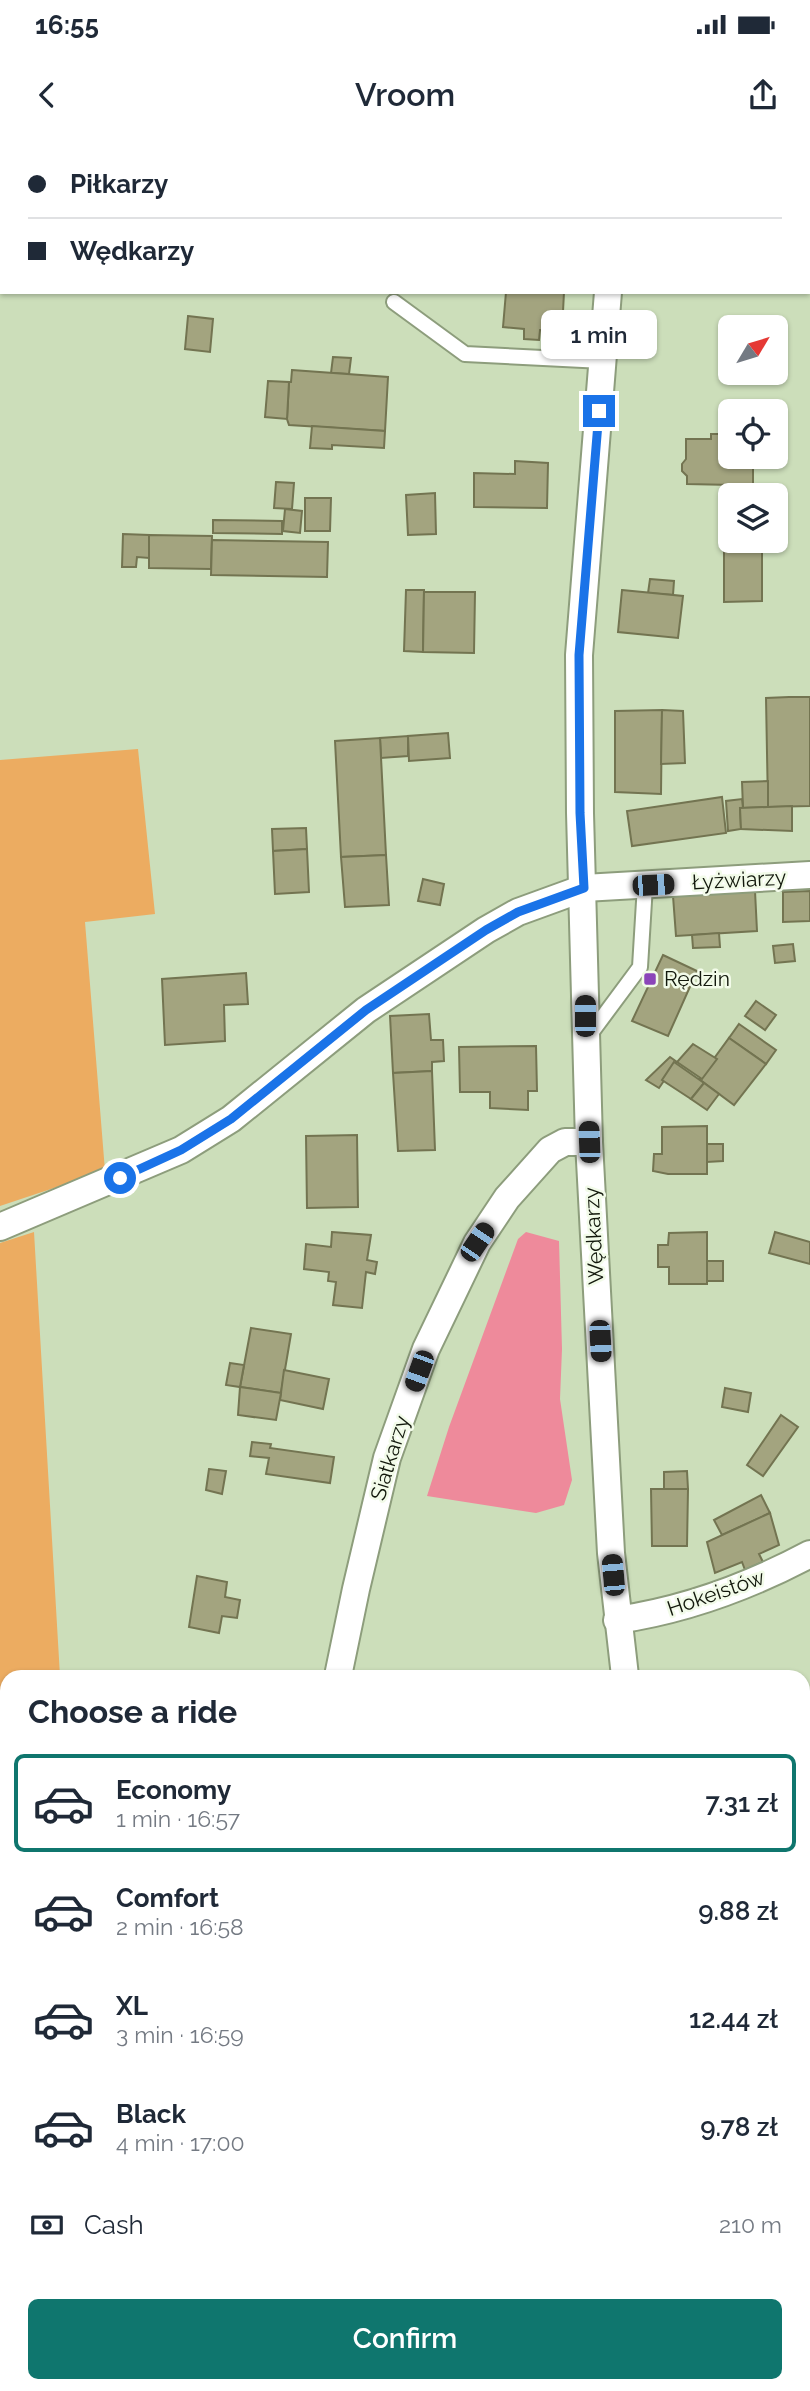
<!DOCTYPE html>
<html lang="en">
<head>
<meta charset="utf-8">
<style>
	:root { --surface:#fff; --page:#f2f2f3; --text:#1f2937; --muted:#747a83; --line:#e0e1e3; --accent:#0f766e }
	body { margin:0; font-family:Raleway,sans-serif; background:var(--page); color:var(--text); height:100vh; display:flex; flex-direction:column; font-size:26px; white-space:nowrap }
	* { box-sizing:border-box; margin:0 }
	p { font-size:23px; color:var(--muted) }
	.icon { flex:none; width:38px; height:38px; fill:none; stroke:currentColor; stroke-width:2; stroke-linecap:round; stroke-linejoin:round }
	.map { position:relative; flex:1; overflow:hidden }
	.details { position:absolute; left:0px; top:1530px; width:810px; height:723px; display:flex; flex-direction:column; background:var(--surface); border-radius:21px 21px 0 0; box-shadow:0 2px 5px #0004 }
	.details>* { flex:none }
	.hud { position:absolute; left:0px; top:0px; width:810px; height:154px; box-shadow:0 2px 5px #0004; display:grid; align-content:center; height:154px; padding:0 28px; background:var(--surface) }
	.needle { width:46px; rotate:52deg }
	.buttons { position:absolute; left:718px; top:175px; display:grid; gap:14px }
	.buttons a { display:grid; place-items:center; width:70px; height:70px; border-radius:10px; background:var(--surface); box-shadow:0 2px 5px #0004; font-size:35px }
	.end { position:absolute; width:32px; height:32px; margin:-16px; border:9px solid #1a73e8; background:#fff; box-shadow:0 0 0 4px #fff }
	.from { border-radius:50% }
	.bubble { position:absolute; height:49px; border-radius:10px; background:var(--surface); box-shadow:0 2px 5px #0004; font-size:23px; font-weight:600; line-height:49px; text-align:center }
	.car { position:absolute; width:21px; height:42px; margin:-21px -10px; border-radius:9px; box-shadow:0 0 5px 2px #0007; background:linear-gradient(#222 24%,#8ab4d8 0 40%,#222 0 76%,#8ab4d8 0 86%,#222 0) }
	.hud b { display:flex; align-items:center; gap:24px; height:66px; font-size:26px }
	.hud b+b { border-top:2px solid var(--line) }
	.hud i { width:18px; height:18px; background:var(--text) }
	ul { padding:0; list-style:none }
	li { display:flex; align-items:center; gap:21px; height:98px; margin:0 14px 10px; padding:0 14px; border:4px solid transparent; border-radius:10px }
	li div { flex:1 }
	li b { display:block; font-size:26px }
	li em { font-style:normal; font-weight:600 }
	li.current { border-color:var(--accent) }
	li>.icon { width:63px; height:63px; stroke-width:1.5 }
	h2 { padding:0 28px; font-size:32px; line-height:84px }
	.pay { display:flex; align-items:center; gap:18px; height:77px; padding:0 28px; font-size:26px }
	.pay p { margin-inline-start:auto }
	.button { display:flex; gap:14px; margin-top:auto; padding:14px 28px }
	.button a { flex:1; height:80px; border-radius:10px; background:var(--accent); color:#fff; font-size:28px; font-weight:600; line-height:80px; text-align:center }
	.status { display:flex; justify-content:space-between; align-items:center; height:49px; padding:0 35px; background:var(--surface); direction:ltr }
	.status svg { height:19px; fill:currentColor }
	header { display:flex; justify-content:space-between; align-items:center; height:91px; padding:0 28px; background:var(--surface); font-size:32px; font-weight:600 }
	.map>svg:first-child { display:block }
</style>
</head>
<body>
<div class="status"><b>16:55</b><svg viewBox="0 0 49 12"><path d="M0 12V9h3v3zM5 12V6h3v6zM10 12V3h3v9zM15 12V0h3v12zM26 1h20v11H26zM47 4h2v5h-2z"/></svg></div>
<header><svg class="icon" aria-label="back" viewBox="0 0 24 24"><path d="M15 5l-7 7 7 7"/></svg>Vroom<svg class="icon" aria-label="share" viewBox="0 0 24 24"><path d="M12 15V3M7 8l5-5 5 5M5 13v7h14v-7"/></svg></header>
<div class="map">
<svg width="810" height="2251" viewBox="0 0 810 2251">
	<rect width="100%" height="100%" fill="#ccdeba"/>
	<!-- green -->
	<g fill="#ecac61">
		<path d="M138 609 155 774 85 782 105 1031 0 1066V620Z"/>
		<path d="M34 1092 60 1536H7V1552L0 1553V1103Z"/>
		<path d="M803 1890 810 1891V2251H774L768 2245H803Z"/>
	</g>
	<!-- water -->
	<path fill="#ee8a9b" d="M526 1092 559 1101 562 1209 560 1259 572 1340 564 1365 536 1373 427 1356 449 1287 518 1099Z"/>
	<!-- building -->
	<g fill="#a3a47f" stroke="#737451" stroke-width="2">
		<path d="M506 152H564L562 191 540 190 539 200 524 199V189L503 187Z"/>
		<path d="M188 176 213 179 210 212 185 209Z"/>
		<path d="M333 217 351 218 349 234 331 233Z"/>
		<path d="M292 230 388 237 385 291 289 285 287 279 289 242H291Z"/>
		<path d="M268 241 289 242 287 279 265 277Z"/>
		<path d="M312 286 385 291 384 308 332 305V309L310 308Z"/>
		<path d="M711 294H730V317H753V355H732L733 345 687 344V336L682 331V324L686 319V299H711Z"/>
		<path d="M515 321 548 323 547 368 474 367V333L515 334Z"/>
		<path d="M276 342 294 343 292 369 274 368Z"/>
		<path d="M435 353 436 394 408 395 406 355Z"/>
		<path d="M305 358H331L330 391H305Z"/>
		<path d="M724 368H730V401H762V461L724 462Z"/>
		<path d="M285 369 302 371 300 393 283 391Z"/>
		<path d="M213 380 282 381V394L213 393Z"/>
		<path d="M123 394 149 395V418L137 417 136 427H122Z"/>
		<path d="M149 395 212 396 211 429 149 428Z"/>
		<path d="M212 400 328 402 327 437 211 435Z"/>
		<path d="M650 439 674 441 673 455 648 453Z"/>
		<path d="M406 450H424L423 512 404 511Z"/>
		<path d="M622 450 683 456 678 498 618 492Z"/>
		<path d="M424 452H475L474 513 423 512Z"/>
		<path d="M789 557H810V666L768 667 766 558Z"/>
		<path d="M662 570 661 654 615 652V571Z"/>
		<path d="M662 570 683 571 685 623 661 624Z"/>
		<path d="M448 593 450 618 409 621 408 596Z"/>
		<path d="M408 596V616L381 618 380 598Z"/>
		<path d="M380 598 386 715 341 717 335 601Z"/>
		<path d="M768 641V667L743 668 742 642Z"/>
		<path d="M722 657 726 693 632 706 627 671Z"/>
		<path d="M742 659 743 668H740L741 689 728 691 726 661Z"/>
		<path d="M792 666V691L741 689 740 668Z"/>
		<path d="M306 688 307 709 273 711 272 689Z"/>
		<path d="M307 709 309 752 275 754 273 711Z"/>
		<path d="M386 715 389 765 345 767 341 717Z"/>
		<path d="M423 739 444 744 440 765 418 761Z"/>
		<path d="M755 751 757 791 676 796 673 756Z"/>
		<path d="M810 751V781L783 782V752Z"/>
		<path d="M719 793 720 807 693 808 692 795Z"/>
		<path d="M793 804 795 821 775 823 773 806Z"/>
		<path d="M663 815 697 831 668 896 632 881Z"/>
		<path d="M246 833 248 864 224 865 225 901 165 905 162 839Z"/>
		<path d="M756 861 776 875 765 890 745 876Z"/>
		<path d="M429 874 431 900H443L444 921 432 922V931L393 933 390 876Z"/>
		<path d="M739 884 776 910 766 924 729 898Z"/>
		<path d="M729 898 766 924 734 965 699 939Z"/>
		<path d="M693 904 717 919 702 939 677 922Z"/>
		<path d="M536 906 537 951H528V970L490 968V952H460L459 907Z"/>
		<path d="M670 917 677 922 659 948 646 940Z"/>
		<path d="M674 922 704 943 691 959 662 940Z"/>
		<path d="M432 931 435 1010 398 1011 393 933Z"/>
		<path d="M704 943 719 954 707 970 691 959Z"/>
		<path d="M707 986V1034H668L653 1031 654 1014H662V987Z"/>
		<path d="M357 995 358 1067 307 1068 306 996Z"/>
		<path d="M707 1004H723V1021L707 1022Z"/>
		<path d="M332 1092 371 1095 367 1120 377 1122 375 1134 366 1132 362 1168 333 1165 336 1142 328 1141 329 1132 304 1129 306 1104 331 1107Z"/>
		<path d="M707 1092V1144H669V1127H658V1105H668L669 1093Z"/>
		<path d="M775 1092 810 1102V1124L769 1113Z"/>
		<rect x="707" y="1121" width="16" height="20"/>
		<path d="M251 1188 291 1194 281 1253 240 1247Z"/>
		<path d="M230 1223 244 1225 240 1247 226 1245Z"/>
		<path d="M284 1230 329 1239 323 1269 280 1260Z"/>
		<path d="M240 1247 281 1253 276 1280 238 1275Z"/>
		<path d="M725 1248 751 1253 748 1272 722 1267Z"/>
		<path d="M781 1275 798 1287 763 1336 747 1325Z"/>
		<path d="M252 1302 271 1304 270 1308 334 1317 330 1343 266 1334 269 1318 250 1316Z"/>
		<path d="M209 1329 226 1331 222 1354 206 1350Z"/>
		<path d="M687 1331 688 1349H664V1332Z"/>
		<path d="M651 1349H688L687 1406H652Z"/>
		<path d="M761 1355 770 1373 722 1395 714 1380Z"/>
		<path d="M770 1373 779 1405 759 1414 763 1422 745 1430 742 1422 715 1433 707 1402Z"/>
		<path d="M197 1436 227 1442 225 1457 240 1460 237 1478 222 1476 219 1493 189 1487Z"/>
		<path d="M803 1569H808L810 1593V1620H803Z"/>
		<path d="M7 1690V1735L0 1695V1692Z"/>
		<path d="M7 1908V1984L0 1958V1910Z"/>
	</g>
	<g fill="none" stroke-linecap="round" stroke-linejoin="round">
		<defs>
			<g id="service">
				<path d="M394 162 465 214 603 221"/>
				<path d="M588 897 640 827 645 745"/>
			</g>
			<g id="minor">
				<path d="M620 2V0"/>
				<path d="M608 152 579 515 580 673 589 1002 611 1413 625 1536"/>
				<path d="M0 1087 181 1010 231 979 366 870 486 790 518 772 584 748 810 735"/>
				<path d="M617 1480C685 1470 750 1446 810 1414"/>
				<path d="M338 1536 356 1449 387 1318 426 1209 477 1103 507 1058 550 1010 565 1002H589"/>
				<path d="M0 2131 7 2125"/>
			</g>
			<g id="tertiary">
				<path d="M700 2245 701 2251"/>
				<path d="M754 2245 760 2251"/>
			</g>
		</defs>
		<!-- service casing -->
		<use href="#service" stroke="#8d9d7c" stroke-width="18"/>
		<!-- minor casing -->
		<use href="#minor" stroke="#8d9d7c" stroke-width="30"/>
		<!-- tertiary casing -->
		<use href="#tertiary" stroke="#8d9d7c" stroke-width="37"/>
		<!-- service -->
		<use href="#service" stroke="#fff" stroke-width="14"/>
		<!-- minor -->
		<use href="#minor" stroke="#fff" stroke-width="26"/>
		<!-- tertiary -->
		<use href="#tertiary" stroke="#fff" stroke-width="33"/>
	</g>
	<g fill="none" stroke-linecap="round" stroke-linejoin="round">
		<!-- route -->
		<path stroke="#1a73e8" stroke-width="9" d="M120 1038 181 1010 231 979 366 870 486 790 518 772 584 748 580 673 579 515 599 271"/>
	</g>
	<!-- markers -->
	<rect fill="#8b45b9" stroke="#f2fbe9" stroke-width="2.5" x="643" y="832" width="14" height="14" rx="3.5"/>
	<g text-anchor="middle" stroke-width="5" stroke-linejoin="round" paint-order="stroke">
		<!-- street labels -->
		<g font-size="21" fill="#12180c" stroke="#f2fbe9">
			<text transform="translate(739 740) rotate(-3)" y="7">Łyżwiarzy</text>
			<text transform="translate(594 1096) rotate(-93)" y="7">Wędkarzy</text>
			<text transform="translate(390 1318) rotate(-73)" y="7">Siatkarzy</text>
			<text transform="translate(716 1453) rotate(-19)" y="7">Hokeistów</text>
		</g>
		<!-- poi labels -->
		<g font-size="21" fill="#12180c" stroke="#f2fbe9" text-anchor="start">
			<text x="664" y="846">Rędzin</text>
		</g>
	</g>
</svg>
<div class="buttons">
<a><svg class="needle" viewBox="-14 -14 28 28"><path d="M0-13l5 13h-10z" fill="#e53935"/><path d="M0 13l5-13h-10z" fill="#747a83"/></svg></a>
<a><svg class="icon" aria-label="locate" viewBox="0 0 24 24"><circle cx="12" cy="12" r="6"/><path d="M12 2v4M12 18v4M2 12h4M18 12h4"/></svg></a>
<a><svg class="icon" aria-label="layers" viewBox="0 0 24 24"><path d="M12 4l9 5-9 5-9-5zM3 14l9 5 9-5"/></svg></a>
</div>
<i class="end from" style="left:120px;top:1038px"></i>
<i class="end" style="left:599px;top:271px"></i>
<div class="bubble" style="left:541px;top:170px;width:116px">1 min</div>
<i class="car" style="left:653px;top:745px;rotate:87deg"></i>
<i class="car" style="left:585px;top:876px;rotate:0deg"></i>
<i class="car" style="left:589px;top:1002px;rotate:358deg"></i>
<i class="car" style="left:477px;top:1102px;rotate:34deg"></i>
<i class="car" style="left:600px;top:1201px;rotate:177deg"></i>
<i class="car" style="left:419px;top:1231px;rotate:200deg"></i>
<i class="car" style="left:613px;top:1435px;rotate:355deg"></i>
<div class="hud">
<b><i class="from"></i>Piłkarzy</b>
<b><i></i>Wędkarzy</b>
</div>
<section class="details">
<h2>Choose a ride</h2>
<ul>
<li class="current"><svg class="icon" aria-label="car" viewBox="0 0 24 24"><path d="M5 17H2v-5l4-1 3-4h7l3 4 3 1v5h-3M9 17h6M6 11h13"/><circle cx="7" cy="17" r="2"/><circle cx="17" cy="17" r="2"/></svg><div><b>Economy</b><p>1 min · 16:57</p></div><em>7.31 zł</em></li>
<li><svg class="icon" aria-label="car" viewBox="0 0 24 24"><path d="M5 17H2v-5l4-1 3-4h7l3 4 3 1v5h-3M9 17h6M6 11h13"/><circle cx="7" cy="17" r="2"/><circle cx="17" cy="17" r="2"/></svg><div><b>Comfort</b><p>2 min · 16:58</p></div><em>9.88 zł</em></li>
<li><svg class="icon" aria-label="car" viewBox="0 0 24 24"><path d="M5 17H2v-5l4-1 3-4h7l3 4 3 1v5h-3M9 17h6M6 11h13"/><circle cx="7" cy="17" r="2"/><circle cx="17" cy="17" r="2"/></svg><div><b>XL</b><p>3 min · 16:59</p></div><em>12.44 zł</em></li>
<li><svg class="icon" aria-label="car" viewBox="0 0 24 24"><path d="M5 17H2v-5l4-1 3-4h7l3 4 3 1v5h-3M9 17h6M6 11h13"/><circle cx="7" cy="17" r="2"/><circle cx="17" cy="17" r="2"/></svg><div><b>Black</b><p>4 min · 17:00</p></div><em>9.78 zł</em></li>
</ul>
<div class="pay"><svg class="icon" aria-label="cash" viewBox="0 0 24 24"><path d="M3 7h18v10H3z"/><circle cx="12" cy="12" r="2"/></svg>Cash<p>210 m</p></div>
<div class="button"><a>Confirm</a></div>
</section>
</div>
</body>
</html>
